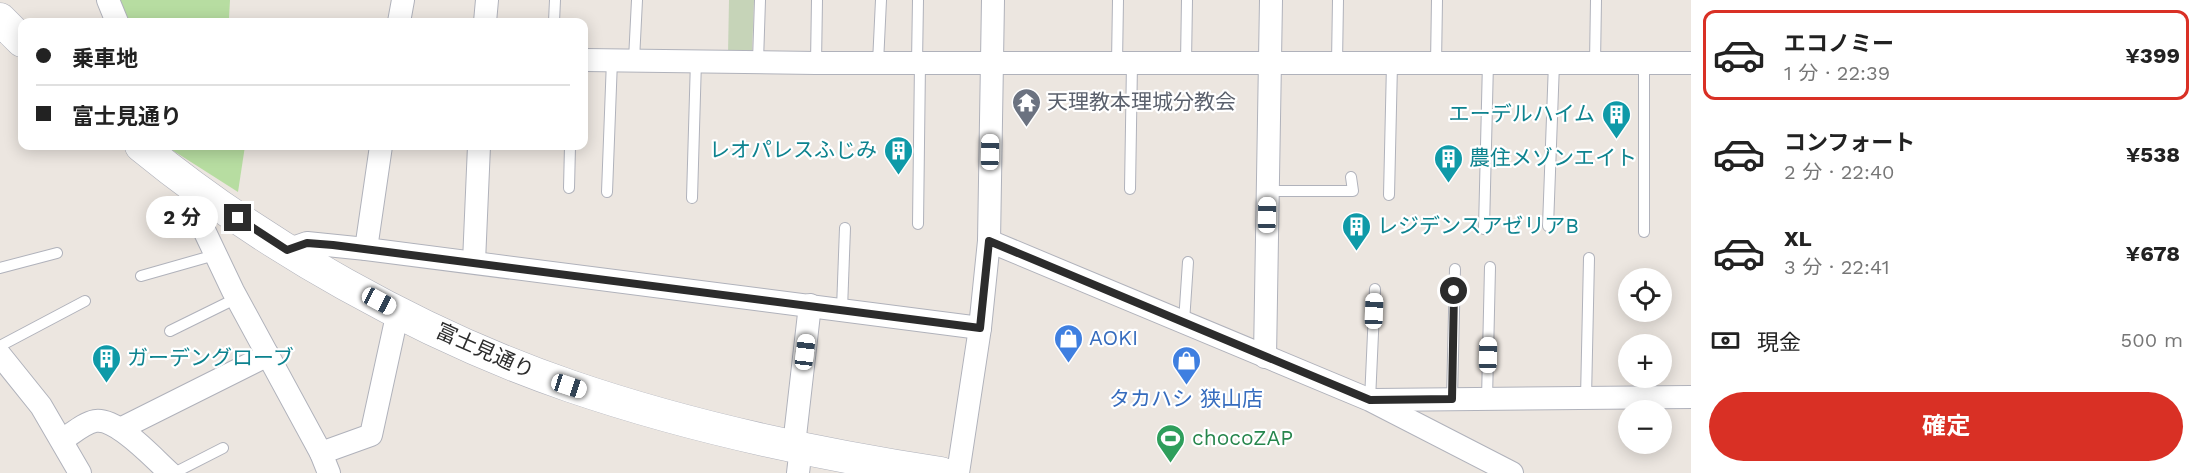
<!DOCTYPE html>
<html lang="ja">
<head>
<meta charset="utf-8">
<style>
	:root { --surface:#fff; --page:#f2f2f2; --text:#222; --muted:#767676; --line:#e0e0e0; --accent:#d93025 }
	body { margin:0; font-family:"Work Sans","Noto Sans JP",sans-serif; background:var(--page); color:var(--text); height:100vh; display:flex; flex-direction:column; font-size:22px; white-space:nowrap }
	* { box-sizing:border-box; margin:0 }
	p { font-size:20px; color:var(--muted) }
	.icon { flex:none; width:33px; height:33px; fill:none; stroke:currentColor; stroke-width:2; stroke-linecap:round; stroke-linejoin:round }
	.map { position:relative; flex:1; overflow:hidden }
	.panel { display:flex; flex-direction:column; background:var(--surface); width:510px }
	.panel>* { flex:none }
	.hud { position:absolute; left:18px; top:18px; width:570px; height:132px; border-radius:12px; box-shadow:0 3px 15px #0003; display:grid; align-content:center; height:132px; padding:0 18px; background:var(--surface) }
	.fabs { position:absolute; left:1618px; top:268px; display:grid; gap:12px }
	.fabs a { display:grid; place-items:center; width:54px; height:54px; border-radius:50%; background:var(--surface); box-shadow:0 3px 15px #0003; font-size:30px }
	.end { position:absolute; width:27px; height:27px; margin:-14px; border:8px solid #2c2c2c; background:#fff; box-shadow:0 0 0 3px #fff }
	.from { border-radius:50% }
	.bubble { position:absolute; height:42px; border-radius:21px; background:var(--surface); box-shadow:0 3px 15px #0003; font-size:20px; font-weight:700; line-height:42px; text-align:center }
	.car { position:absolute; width:18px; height:36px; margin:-18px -9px; border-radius:8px; box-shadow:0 0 4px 2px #0007; background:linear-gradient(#fff 24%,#345 0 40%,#fff 0 76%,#345 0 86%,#fff 0) }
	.hud b { display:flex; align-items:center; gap:21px; height:57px; font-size:22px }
	.hud b+b { border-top:2px solid var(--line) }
	.hud i { width:15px; height:15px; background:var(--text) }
	ul { padding:10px 0 0; list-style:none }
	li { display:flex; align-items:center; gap:18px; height:90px; margin:0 12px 9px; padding:0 6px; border:3px solid transparent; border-radius:12px }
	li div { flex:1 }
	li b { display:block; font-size:22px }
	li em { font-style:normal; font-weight:700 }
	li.on { border-color:var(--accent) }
	li>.icon { width:54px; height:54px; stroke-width:1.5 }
	.pay { display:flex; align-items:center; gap:15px; height:66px; padding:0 18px; font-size:22px }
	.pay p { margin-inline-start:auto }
	.action { display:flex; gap:12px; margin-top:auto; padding:12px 18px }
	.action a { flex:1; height:69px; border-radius:36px; background:var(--accent); color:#fff; font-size:24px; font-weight:700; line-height:69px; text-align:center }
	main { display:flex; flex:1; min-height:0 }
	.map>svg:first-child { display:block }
</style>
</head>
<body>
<main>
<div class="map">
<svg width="1691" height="473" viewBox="0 0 1691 473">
	<rect width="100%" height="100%" fill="#ece6e0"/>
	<!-- green -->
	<g fill="#b7dda1">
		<path d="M115 0H230L229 18 263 22H124Z"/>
		<path d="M169 146H245L238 192 169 148Z"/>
	</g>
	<!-- cemetery -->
	<path fill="#c6d4b8" d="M729 0H754L752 53H728Z"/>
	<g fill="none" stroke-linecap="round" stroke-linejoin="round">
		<defs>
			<g id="lane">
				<path d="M554 22 555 0"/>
				<path d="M634 60 637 0"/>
				<path d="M758 61 760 0"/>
				<path d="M1186 62 1187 0"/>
				<path d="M816 63 817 0"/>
				<path d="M878 63 881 0"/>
				<path d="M917 63 918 0"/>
				<path d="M1117 63 1118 0"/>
				<path d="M1337 63 1338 0"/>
				<path d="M1595 63 1596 0"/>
				<path d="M1436 64 1437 0"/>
				<path d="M569 188 570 146"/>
				<path d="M1130 189 1132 63"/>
				<path d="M1268 191H1353L1351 177"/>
				<path d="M607 192 612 60"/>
				<path d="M1389 195 1392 64"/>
				<path d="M692 198 696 60"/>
				<path d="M918 224 920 63"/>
				<path d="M1548 226 1554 63"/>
				<path d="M1484 229 1488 62"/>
				<path d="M1644 232V63"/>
				<path d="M0 268 57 253"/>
				<path d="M141 276 215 255"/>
				<path d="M842 309 845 228"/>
				<path d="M1184 322 1188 262"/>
				<path d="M170 331 237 298"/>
				<path d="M0 346 85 301"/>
				<path d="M1586 398 1589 258"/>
				<path d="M1452 399 1455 269"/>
				<path d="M1487 399 1490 267"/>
				<path d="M1370 400 1375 289"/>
				<path d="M174 473 223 448"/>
			</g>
			<g id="street">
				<path d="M108 0 117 22"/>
				<path d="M399 22 403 0"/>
				<path d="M485 22 487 0"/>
				<path d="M584 60 816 63H1691"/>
				<path d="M381 146 366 249 980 328"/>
				<path d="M201 193 204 230 233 291 321 453 329 473"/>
				<path d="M989 241 1370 400 1512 473"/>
				<path d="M287 250 307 243 366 249"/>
				<path d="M474 262 479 146"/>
				<path d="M0 355 41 406 80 473"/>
				<path d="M1265 357 1271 0"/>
				<path d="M1375 400 1691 397"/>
				<path d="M120 429 268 355"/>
				<path d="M62 440C72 434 84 423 95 421 117 417 154 459 170 473"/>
				<path d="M794 445 810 305"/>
				<path d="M321 453 371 435 398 311"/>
				<path d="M798 473 801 447"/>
				<path d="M958 473 980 328 989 241 993 0"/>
			</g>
			<g id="secondary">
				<path d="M0 19 22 41"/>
				<path d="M141 146C263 246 421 335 570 386 690 427 816 454 941 473"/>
			</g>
		</defs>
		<!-- lane casing -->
		<use href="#lane" stroke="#b0b2bb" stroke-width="12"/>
		<!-- street casing -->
		<use href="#street" stroke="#b0b2bb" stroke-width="24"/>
		<!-- secondary casing -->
		<use href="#secondary" stroke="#b0b2bb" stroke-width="33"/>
		<!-- lane -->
		<use href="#lane" stroke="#fff" stroke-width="10"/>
		<!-- street -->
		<use href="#street" stroke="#fff" stroke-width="22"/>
		<!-- secondary -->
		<use href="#secondary" stroke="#fff" stroke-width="32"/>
	</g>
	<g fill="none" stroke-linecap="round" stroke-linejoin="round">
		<!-- route -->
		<path stroke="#2c2c2c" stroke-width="8" d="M238 218 287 250 307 243 333 245 980 328 989 241 1370 400 1452 399 1454 291"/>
	</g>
	<!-- icons -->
	<defs>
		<symbol id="temple-pin" viewBox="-11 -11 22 30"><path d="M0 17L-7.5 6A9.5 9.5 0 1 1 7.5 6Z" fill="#6b7280" stroke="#fff"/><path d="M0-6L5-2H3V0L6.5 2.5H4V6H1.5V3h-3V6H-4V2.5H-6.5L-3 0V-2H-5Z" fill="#fff"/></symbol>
		<symbol id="building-pin" viewBox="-11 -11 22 30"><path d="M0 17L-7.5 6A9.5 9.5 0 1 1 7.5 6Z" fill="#0f9aa8" stroke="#fff"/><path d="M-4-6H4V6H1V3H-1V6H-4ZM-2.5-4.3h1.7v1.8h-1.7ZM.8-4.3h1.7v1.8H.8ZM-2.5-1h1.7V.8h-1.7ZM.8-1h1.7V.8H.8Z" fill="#fff"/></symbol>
		<symbol id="shop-pin" viewBox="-11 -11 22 30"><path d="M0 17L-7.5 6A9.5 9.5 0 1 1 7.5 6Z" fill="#3f7fe0" stroke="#fff"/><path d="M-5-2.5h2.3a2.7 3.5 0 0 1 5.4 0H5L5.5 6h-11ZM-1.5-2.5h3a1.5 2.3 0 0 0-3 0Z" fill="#fff"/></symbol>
		<symbol id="stadium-pin" viewBox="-11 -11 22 30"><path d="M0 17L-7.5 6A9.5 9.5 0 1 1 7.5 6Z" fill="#2e9e5b" stroke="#fff"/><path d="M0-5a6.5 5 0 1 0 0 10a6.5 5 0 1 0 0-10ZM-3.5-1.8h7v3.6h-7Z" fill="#fff"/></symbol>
	</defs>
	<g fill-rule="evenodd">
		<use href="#temple-pin" x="1010" y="86" width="33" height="45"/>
		<use href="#building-pin" x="1600" y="98" width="33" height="45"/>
		<use href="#building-pin" x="882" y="134" width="33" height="45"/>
		<use href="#building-pin" x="1432" y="142" width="33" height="45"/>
		<use href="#building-pin" x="1340" y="210" width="33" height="45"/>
		<use href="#shop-pin" x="1052" y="322" width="33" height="45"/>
		<use href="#building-pin" x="90" y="342" width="33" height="45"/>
		<use href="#shop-pin" x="1170" y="344" width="33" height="45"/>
		<use href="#stadium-pin" x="1154" y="422" width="33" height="45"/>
	</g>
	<g text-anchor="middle" stroke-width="4.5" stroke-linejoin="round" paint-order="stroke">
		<!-- worship labels -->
		<g font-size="21" fill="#5b616d" stroke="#fff" text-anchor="start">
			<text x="1047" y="109">天理教本理城分教会</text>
		</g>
		<!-- culture labels -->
		<g font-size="21" fill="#0d838f" stroke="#fff" text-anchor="start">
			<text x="1595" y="121" text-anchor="end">エーデルハイム</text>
			<text x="877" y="157" text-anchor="end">レオパレスふじみ</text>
			<text x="1469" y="165">農住メゾンエイト</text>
			<text x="1377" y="233">レジデンスアゼリアB</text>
			<text x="127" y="365">ガーデングローブ</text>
		</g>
		<!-- shop labels -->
		<g font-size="21" fill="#366cbe" stroke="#fff" text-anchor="start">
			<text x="1089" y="345">AOKI</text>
			<text x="1186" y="406" text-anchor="middle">タカハシ 狭山店</text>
		</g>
		<!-- street labels -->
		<g font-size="21" fill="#2c2c2c" stroke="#fff">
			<text transform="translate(485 351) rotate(24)" y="7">富士見通り</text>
		</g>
		<!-- leisure labels -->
		<g font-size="21" fill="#27864d" stroke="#fff" text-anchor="start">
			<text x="1192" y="445">chocoZAP</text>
		</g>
	</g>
</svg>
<div class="fabs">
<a><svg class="icon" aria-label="locate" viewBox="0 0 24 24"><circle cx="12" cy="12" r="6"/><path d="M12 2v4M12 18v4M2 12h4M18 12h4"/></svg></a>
<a>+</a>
<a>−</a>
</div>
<i class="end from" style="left:1454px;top:291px"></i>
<i class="end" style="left:238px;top:218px"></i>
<div class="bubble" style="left:146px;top:196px;width:72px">2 分</div>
<i class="car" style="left:990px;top:152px;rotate:1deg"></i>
<i class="car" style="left:1267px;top:215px;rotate:1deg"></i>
<i class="car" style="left:379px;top:301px;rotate:118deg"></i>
<i class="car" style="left:1374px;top:311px;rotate:2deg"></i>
<i class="car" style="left:805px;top:352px;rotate:7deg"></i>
<i class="car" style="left:1488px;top:355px;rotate:1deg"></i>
<i class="car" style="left:569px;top:386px;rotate:108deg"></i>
<div class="hud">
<b><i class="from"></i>乗車地</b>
<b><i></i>富士見通り</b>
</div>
</div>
<section class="panel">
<ul>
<li class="on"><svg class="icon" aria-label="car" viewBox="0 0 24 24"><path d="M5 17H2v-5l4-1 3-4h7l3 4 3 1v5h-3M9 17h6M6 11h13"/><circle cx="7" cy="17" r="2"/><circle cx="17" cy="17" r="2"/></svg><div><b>エコノミー</b><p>1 分 · 22:39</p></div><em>¥399</em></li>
<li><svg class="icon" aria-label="car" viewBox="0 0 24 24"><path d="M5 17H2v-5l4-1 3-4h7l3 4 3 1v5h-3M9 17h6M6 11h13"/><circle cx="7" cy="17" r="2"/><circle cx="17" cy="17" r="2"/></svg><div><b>コンフォート</b><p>2 分 · 22:40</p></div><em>¥538</em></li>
<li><svg class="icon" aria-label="car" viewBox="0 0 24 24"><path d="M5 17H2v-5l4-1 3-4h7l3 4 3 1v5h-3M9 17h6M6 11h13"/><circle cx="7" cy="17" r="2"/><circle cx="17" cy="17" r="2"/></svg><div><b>XL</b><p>3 分 · 22:41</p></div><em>¥678</em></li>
</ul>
<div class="pay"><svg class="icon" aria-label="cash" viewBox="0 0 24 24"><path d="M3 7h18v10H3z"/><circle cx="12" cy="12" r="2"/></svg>現金<p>500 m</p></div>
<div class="action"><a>確定</a></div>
</section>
</main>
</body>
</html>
